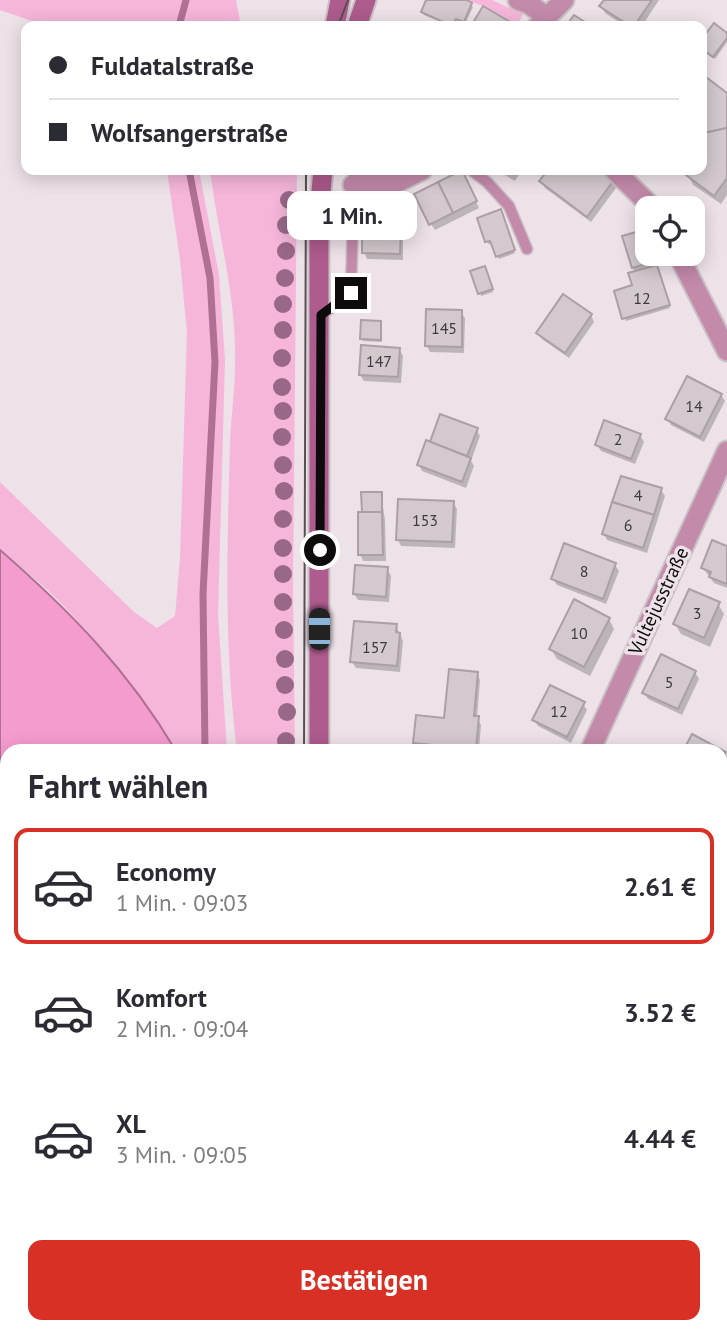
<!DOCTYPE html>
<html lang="de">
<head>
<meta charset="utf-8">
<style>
	:root { --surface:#fff; --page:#f7f7f7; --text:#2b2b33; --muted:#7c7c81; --line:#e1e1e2; --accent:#d93025 }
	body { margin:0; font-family:"PT Sans",sans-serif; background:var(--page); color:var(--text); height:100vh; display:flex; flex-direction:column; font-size:26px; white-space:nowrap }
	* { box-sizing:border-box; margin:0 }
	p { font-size:23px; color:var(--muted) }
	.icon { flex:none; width:38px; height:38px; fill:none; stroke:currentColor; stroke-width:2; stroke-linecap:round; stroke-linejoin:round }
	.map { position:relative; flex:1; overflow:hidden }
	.side { position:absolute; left:0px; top:744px; width:728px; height:590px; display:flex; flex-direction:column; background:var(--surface); border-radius:21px 21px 0 0; box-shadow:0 4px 18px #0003 }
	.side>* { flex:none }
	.hud { position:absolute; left:21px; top:21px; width:686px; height:154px; border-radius:14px; box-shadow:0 4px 18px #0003; display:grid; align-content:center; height:154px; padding:0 28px; background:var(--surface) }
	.controls { position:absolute; left:635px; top:196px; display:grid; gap:14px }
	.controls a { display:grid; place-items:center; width:70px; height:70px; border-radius:14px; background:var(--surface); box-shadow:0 4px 18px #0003; font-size:35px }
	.end { position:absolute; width:32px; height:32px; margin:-16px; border:9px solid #0e0b0c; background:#fff; box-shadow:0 0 0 4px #fff }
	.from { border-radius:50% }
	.bubble { position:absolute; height:49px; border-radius:14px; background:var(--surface); box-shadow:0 4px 18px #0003; font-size:23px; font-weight:700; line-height:49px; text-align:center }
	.car { position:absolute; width:21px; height:42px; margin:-21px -10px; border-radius:9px; box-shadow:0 0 5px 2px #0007; background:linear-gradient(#222 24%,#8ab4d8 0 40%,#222 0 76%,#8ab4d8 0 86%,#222 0) }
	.hud b { display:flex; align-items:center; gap:24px; height:66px; font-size:26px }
	.hud b+b { border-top:2px solid var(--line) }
	.hud i { width:18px; height:18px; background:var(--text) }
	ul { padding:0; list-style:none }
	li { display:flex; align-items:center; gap:21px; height:116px; margin:0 14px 10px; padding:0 14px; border:4px solid transparent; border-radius:14px }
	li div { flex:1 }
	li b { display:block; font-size:26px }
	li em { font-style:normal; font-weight:700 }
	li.on { border-color:var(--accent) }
	li>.icon { width:63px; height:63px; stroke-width:1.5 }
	h2 { padding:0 28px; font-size:32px; line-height:84px }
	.action { display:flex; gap:14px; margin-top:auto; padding:14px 28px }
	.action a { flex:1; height:80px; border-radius:14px; background:var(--accent); color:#fff; font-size:28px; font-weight:700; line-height:80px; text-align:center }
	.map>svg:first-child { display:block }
</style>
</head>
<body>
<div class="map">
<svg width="727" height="1333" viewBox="0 0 727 1333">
	<rect width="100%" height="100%" fill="#ede2e8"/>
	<!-- green -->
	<g fill="#f5b6d9">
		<path d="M0 0H236L241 26H46L0 10Z"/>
		<path d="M467 0H492L523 14 517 26 483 6Z"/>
		<path d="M167 170H199L219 275 225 360 218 615 227 751H176C143 695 102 645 57 599 39 581 19 566 0 550V482L134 612 157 628 175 616 180 559 187 332 180 260Z"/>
		<path d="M210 170H297L293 587 295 751H237C224 649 227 546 230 444 231 417 235 391 235 364 237 298 218 235 210 170Z"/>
		<path d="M0 889 7 929V1326L50 1327V1333H0Z"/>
		<path d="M340 1327V1326L390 1327 389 1333H340Z"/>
	</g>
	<!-- water -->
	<g fill="#f59ccf" stroke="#b07094" stroke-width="2">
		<path d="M0 550C70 611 128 670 176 751H7V929L0 889Z"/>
		<path d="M50 1327 239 1326 240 1333H50Z"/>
	</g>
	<!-- shadow -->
	<g fill="#0003">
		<path d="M428 0H462L473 7 465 24 458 20 455 26H450L424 15 423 12Z"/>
		<path d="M606 0H659L642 26H625L605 13 601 6Z"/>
		<path d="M714 26 727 35V42L715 59 702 49V42Z"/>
		<path d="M702 77 727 95V195L721 204 693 185 688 175 691 170H702V156L708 148 702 123Z"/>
		<path d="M496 170H522L515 181Z"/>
		<path d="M550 170H596L612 182 616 188 591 222 545 188 541 181Z"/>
		<path d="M465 179 479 208 435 230 431 224Z"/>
		<path d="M502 214 515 253 499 259 493 243 488 244 487 241Z"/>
		<path d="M400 229 403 235V260L367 259 364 252Z"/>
		<path d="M643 234 648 254 654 268 658 269 670 308 626 321 616 292 634 286 636 273 633 268Z"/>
		<path d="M486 270 493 292 481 296 472 272Z"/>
		<path d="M461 312 465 318 464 353 430 352 426 345Z"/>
		<path d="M591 315 594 322 569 358 542 339 538 333Z"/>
		<path d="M380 322 382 342 363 341 362 339Z"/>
		<path d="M399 349 403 356 401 383 364 381 360 375Z"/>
		<path d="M721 395 725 401 704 442 671 425 667 418Z"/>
		<path d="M476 429 480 436 471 461 474 466 466 488 422 471 419 465Z"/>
		<path d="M640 435 644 442 635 464 601 451 597 445Z"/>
		<path d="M661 490 665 496 647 553 607 540 604 534Z"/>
		<path d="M381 494 385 520 386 561H363L360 554Z"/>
		<path d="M453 502 457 509 455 548 401 546 398 540Z"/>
		<path d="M727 548V588L714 583 703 568Z"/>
		<path d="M615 565 619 571 606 604 557 585 553 579Z"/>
		<path d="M387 569 391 576 389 602 358 600 354 594Z"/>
		<path d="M718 604 724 614 710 647 681 634 675 624Z"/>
		<path d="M609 619 614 629 590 676 557 659 551 649Z"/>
		<path d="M396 626 403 641 400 672 356 668 352 662Z"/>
		<path d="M695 672 699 679 682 715 648 699 644 693Z"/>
		<path d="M477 673 480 680 477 718 481 725 479 751 418 749 415 743 446 719Z"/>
		<path d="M583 704 587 710 571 743 538 726 534 720Z"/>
		<path d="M721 751 727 757 721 773Z"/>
		<path d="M721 861 727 867V880L721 887Z"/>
		<path d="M727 1129V1174L722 1167Z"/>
		<path d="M721 1200 727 1201V1253H721Z"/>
		<path d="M721 1276 727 1277V1329L706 1326H721Z"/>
	</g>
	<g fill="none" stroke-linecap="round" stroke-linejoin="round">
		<!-- stream -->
		<g stroke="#b07094" stroke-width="7">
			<path d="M179 26 186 0"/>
			<path d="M189 170 210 278 215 362 203 594 205 751"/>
		</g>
	</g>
	<!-- building -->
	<g fill="#d3c9ce" stroke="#aaa0a6" stroke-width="2">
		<path d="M426 0H467L472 3 464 22 456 19 452 26 421 12Z"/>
		<path d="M604 0H652L634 26H630L599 6Z"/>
		<path d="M483 6 517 26H471Z"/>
		<path d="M574 15 591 26H566Z"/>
		<path d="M714 23 727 33V38L713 57 702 49V39Z"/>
		<path d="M702 74 727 93V128L704 133Z"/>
		<path d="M727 128V178L714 196 686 175 689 170H702V153L706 148 704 133Z"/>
		<path d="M462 170 477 201 453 213 438 182Z"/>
		<path d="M548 170H599L613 181 587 217 539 181Z"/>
		<path d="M438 182 453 213 429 225 414 194Z"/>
		<path d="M501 209 515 250 496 257 490 241 485 242 477 218Z"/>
		<path d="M362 226 401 227 400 254 362 253Z"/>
		<path d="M643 230 648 254H650L653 262 632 268 622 236Z"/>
		<path d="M657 265 670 305 622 319 614 291 632 285 628 273Z"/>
		<path d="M485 266 493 289 478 294 470 271Z"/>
		<path d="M563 294 592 314 565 353 536 333Z"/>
		<path d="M426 309 462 310V347L425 346Z"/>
		<path d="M361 320 381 321V340L360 339Z"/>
		<path d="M361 345 400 348 398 377 359 375Z"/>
		<path d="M687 376 722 394 700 437 665 419Z"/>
		<path d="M440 414 478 428 467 456 430 442Z"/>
		<path d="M604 420 641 434 631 459 595 445Z"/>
		<path d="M426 440 471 458 462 482 417 465Z"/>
		<path d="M621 476 662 488 654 515 612 502Z"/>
		<path d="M361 492H382V512H362Z"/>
		<path d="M398 499 454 501 452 542 396 540Z"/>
		<path d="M612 502 654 515 643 548 602 534Z"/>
		<path d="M358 512H382L383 555H358Z"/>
		<path d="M712 540 727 546V584L709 577 711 572 701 568Z"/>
		<path d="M564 543 616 563 603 599 551 579Z"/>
		<path d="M355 565 388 567 386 597 353 594Z"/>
		<path d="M689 589 720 602 704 638 673 624Z"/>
		<path d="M574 599 610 618 584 667 549 649Z"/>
		<path d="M354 621 397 624 396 632 400 633 397 666 350 662Z"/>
		<path d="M661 654 696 671 678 709 642 693Z"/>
		<path d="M449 669 478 672 474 716H479L476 749 413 743 416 715 444 718Z"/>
		<path d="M550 685 585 702 567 737 532 720Z"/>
		<path d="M692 734 726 752 721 761V751H683Z"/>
		<path d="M723 1149H727V1168L721 1167Z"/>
		<path d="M722 1198H727V1248L721 1247Z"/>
		<path d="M721 1274 727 1275V1323H721Z"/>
	</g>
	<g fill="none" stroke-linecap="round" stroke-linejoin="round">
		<defs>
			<g id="service">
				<path d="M471 170 487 182 509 206 527 249"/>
				<path d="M321 315 351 294 354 170"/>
			</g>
			<g id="minor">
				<path d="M518 0 529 4 547 17"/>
				<path d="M538 26 564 0"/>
				<path d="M614 170 653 208"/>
				<path d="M353 185 398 182 422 170"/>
				<path d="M678 254 727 351"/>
				<path d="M590 751 727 451"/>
				<path d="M721 826 727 830"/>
				<path d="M402 1333 403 1326"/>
				<path d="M540 1333 577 1326"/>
			</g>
			<g id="secondary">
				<path d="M335 26 340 0"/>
				<path d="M357 26 366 0"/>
				<path d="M319 751V213L323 170"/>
				<path d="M321 1326V1333"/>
			</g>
		</defs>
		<!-- service casing -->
		<use href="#service" stroke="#c9c0c5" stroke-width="13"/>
		<!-- minor casing -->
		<use href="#minor" stroke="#c9c0c5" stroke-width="23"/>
		<!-- secondary casing -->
		<use href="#secondary" stroke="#c9c0c5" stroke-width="23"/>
		<!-- service -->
		<use href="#service" stroke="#c38aaa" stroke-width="10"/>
		<!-- minor -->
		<use href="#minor" stroke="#c38aaa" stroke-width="19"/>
		<!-- secondary -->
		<use href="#secondary" stroke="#ae5b8d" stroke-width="19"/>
		<!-- tram -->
		<g stroke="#565053" stroke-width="2">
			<path d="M338 26 348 0"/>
			<path d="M304 751 306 170"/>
		</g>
	</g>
	<!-- trees -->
	<g fill="#996889">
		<circle cx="289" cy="200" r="9"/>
		<circle cx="286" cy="225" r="9"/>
		<circle cx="286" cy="251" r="9"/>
		<circle cx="285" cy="278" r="9"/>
		<circle cx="283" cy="304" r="9"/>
		<circle cx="283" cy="330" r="9"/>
		<circle cx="282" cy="358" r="9"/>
		<circle cx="282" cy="387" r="9"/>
		<circle cx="283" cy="411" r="9"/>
		<circle cx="282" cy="437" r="9"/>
		<circle cx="283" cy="465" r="9"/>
		<circle cx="284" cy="491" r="9"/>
		<circle cx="283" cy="519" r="9"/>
		<circle cx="283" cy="548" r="9"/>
		<circle cx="283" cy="574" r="9"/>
		<circle cx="283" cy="602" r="9"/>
		<circle cx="284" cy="630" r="9"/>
		<circle cx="285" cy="659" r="9"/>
		<circle cx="285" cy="685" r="9"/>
		<circle cx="287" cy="712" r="9"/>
		<circle cx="286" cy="741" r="9"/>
	</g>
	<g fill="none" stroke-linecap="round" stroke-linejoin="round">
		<!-- route -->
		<path stroke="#0e0b0c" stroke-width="9" d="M320 550 321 315 351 293"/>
	</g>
	<g text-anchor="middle" stroke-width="7" stroke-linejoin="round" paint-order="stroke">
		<!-- number labels -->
		<g font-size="16" fill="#3f3a3c">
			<text x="642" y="304">12</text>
			<text x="444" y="334">145</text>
			<text x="379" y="367">147</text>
			<text x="694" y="412">14</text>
			<text x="618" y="445">2</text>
			<text x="638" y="501">4</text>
			<text x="425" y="526">153</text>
			<text x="628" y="531">6</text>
			<text x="584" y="577">8</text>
			<text x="697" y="619">3</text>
			<text x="579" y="639">10</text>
			<text x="375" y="653">157</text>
			<text x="669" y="688">5</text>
			<text x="559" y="717">12</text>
		</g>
		<!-- street labels -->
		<g font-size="19" fill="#0e0b0c" stroke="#ede2e8">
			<text transform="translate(658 601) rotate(-65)" y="7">Vultejusstraße</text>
		</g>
	</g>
</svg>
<div class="controls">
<a><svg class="icon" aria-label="locate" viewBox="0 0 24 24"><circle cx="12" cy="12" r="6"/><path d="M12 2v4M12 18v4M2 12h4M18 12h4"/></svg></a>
</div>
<i class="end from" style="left:320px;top:550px"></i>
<i class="end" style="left:351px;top:293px"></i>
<div class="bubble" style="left:287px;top:191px;width:130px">1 Min.</div>
<i class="car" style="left:319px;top:629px;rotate:0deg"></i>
<div class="hud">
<b><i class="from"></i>Fuldatalstraße</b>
<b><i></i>Wolfsangerstraße</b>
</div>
<section class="side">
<h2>Fahrt wählen</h2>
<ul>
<li class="on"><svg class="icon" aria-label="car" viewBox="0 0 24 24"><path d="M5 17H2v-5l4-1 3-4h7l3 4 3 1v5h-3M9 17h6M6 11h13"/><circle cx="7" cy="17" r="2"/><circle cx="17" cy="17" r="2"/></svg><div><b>Economy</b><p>1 Min. · 09:03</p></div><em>2.61 €</em></li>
<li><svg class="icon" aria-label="car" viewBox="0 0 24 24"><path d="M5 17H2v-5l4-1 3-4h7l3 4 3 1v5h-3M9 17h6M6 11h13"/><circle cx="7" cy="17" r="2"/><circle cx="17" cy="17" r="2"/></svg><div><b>Komfort</b><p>2 Min. · 09:04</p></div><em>3.52 €</em></li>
<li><svg class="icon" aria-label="car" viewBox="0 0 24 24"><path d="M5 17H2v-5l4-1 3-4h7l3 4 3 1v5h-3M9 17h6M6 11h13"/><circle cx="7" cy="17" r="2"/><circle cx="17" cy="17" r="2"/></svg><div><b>XL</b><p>3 Min. · 09:05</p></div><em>4.44 €</em></li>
</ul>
<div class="action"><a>Bestätigen</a></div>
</section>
</div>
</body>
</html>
